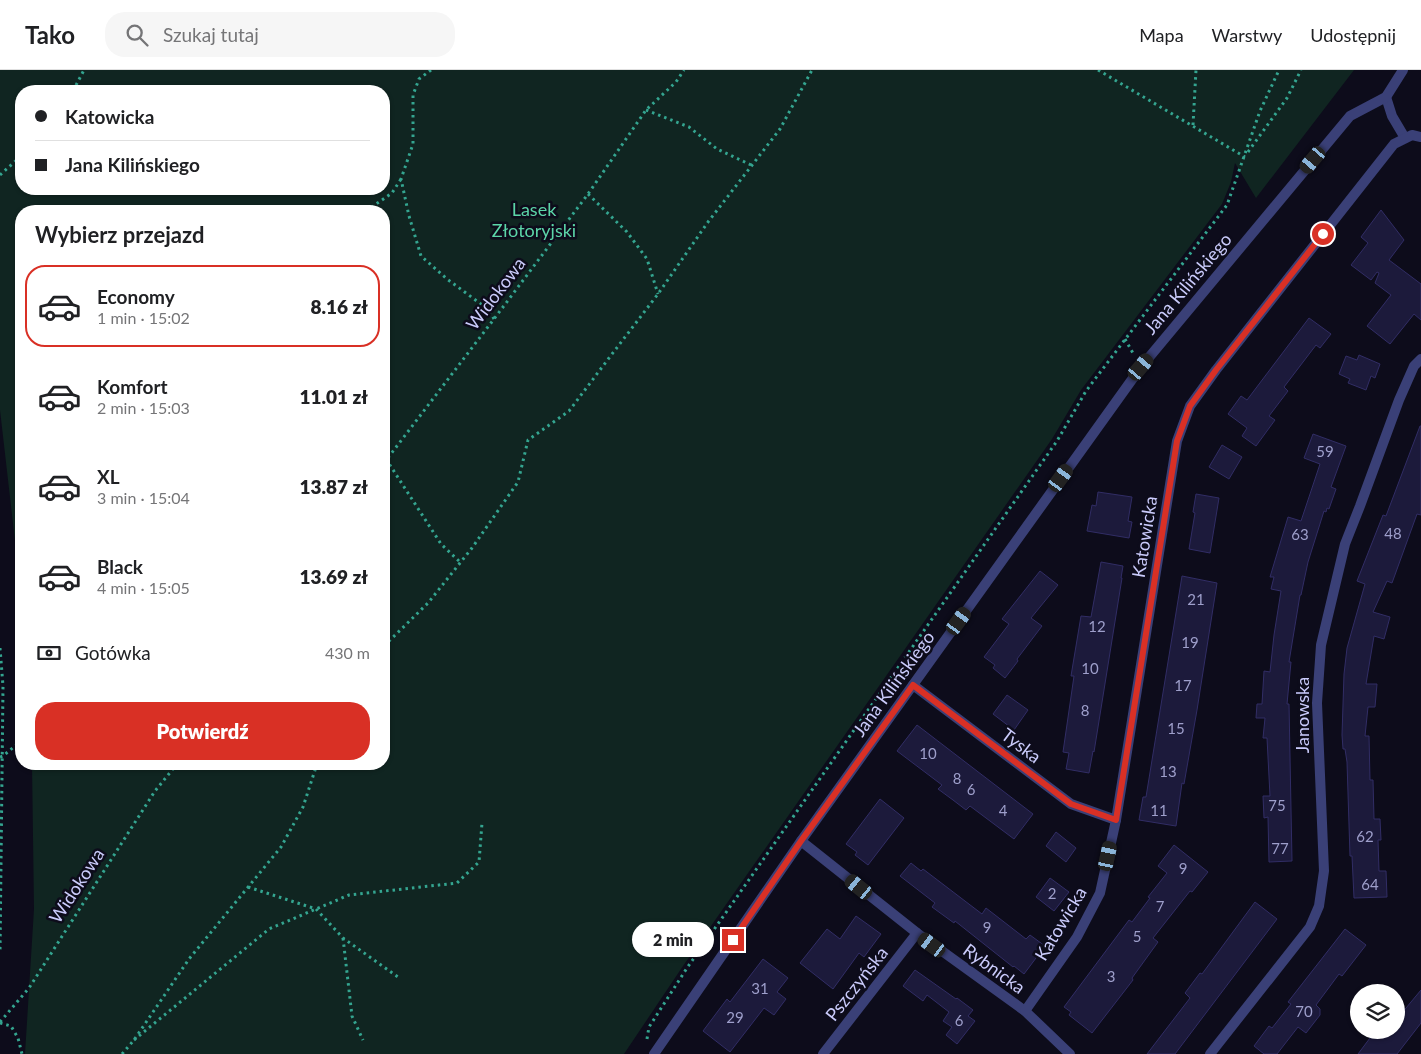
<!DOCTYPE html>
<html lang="pl">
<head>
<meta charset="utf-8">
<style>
	:root { --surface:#fff; --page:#f6f6f6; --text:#202124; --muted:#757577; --line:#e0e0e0; --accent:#d93025 }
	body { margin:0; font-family:Lato,sans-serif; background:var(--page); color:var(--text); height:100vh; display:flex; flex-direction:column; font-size:19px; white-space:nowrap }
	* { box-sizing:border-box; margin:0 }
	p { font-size:16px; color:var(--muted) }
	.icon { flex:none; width:28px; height:28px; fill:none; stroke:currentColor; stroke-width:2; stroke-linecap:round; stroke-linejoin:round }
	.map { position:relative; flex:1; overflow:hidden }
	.side { position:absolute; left:15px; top:135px; width:375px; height:565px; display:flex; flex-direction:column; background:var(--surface); border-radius:20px; box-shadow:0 1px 4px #0004 }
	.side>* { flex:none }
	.banner { position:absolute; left:15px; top:15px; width:375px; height:110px; border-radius:20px; box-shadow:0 1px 4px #0004; display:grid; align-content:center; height:110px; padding:0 20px; background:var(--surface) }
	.controls { position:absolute; left:1350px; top:914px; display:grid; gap:10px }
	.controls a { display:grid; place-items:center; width:55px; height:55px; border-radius:50%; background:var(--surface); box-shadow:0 1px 4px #0004; font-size:25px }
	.end { position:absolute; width:22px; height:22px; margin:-11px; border:6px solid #d93025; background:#fff; box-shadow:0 0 0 2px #fff }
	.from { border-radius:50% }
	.bubble { position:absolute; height:35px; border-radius:18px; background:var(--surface); box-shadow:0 1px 4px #0004; font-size:16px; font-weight:800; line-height:35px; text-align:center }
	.car { position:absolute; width:15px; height:30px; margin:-15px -8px; border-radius:6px; box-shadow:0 0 4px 1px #0007; background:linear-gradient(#222 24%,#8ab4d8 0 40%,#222 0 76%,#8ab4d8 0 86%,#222 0) }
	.banner b { display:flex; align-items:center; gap:18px; height:48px; font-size:19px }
	.banner b+b { border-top:1px solid var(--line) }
	.banner i { width:12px; height:12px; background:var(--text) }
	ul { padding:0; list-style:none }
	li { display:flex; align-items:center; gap:15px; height:82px; margin:0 10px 8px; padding:0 10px; border:2px solid transparent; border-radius:20px }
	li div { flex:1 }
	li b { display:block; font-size:19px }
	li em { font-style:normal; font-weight:800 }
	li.on { border-color:var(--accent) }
	li>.icon { width:45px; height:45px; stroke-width:1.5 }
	h2 { padding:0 20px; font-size:22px; line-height:60px }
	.pay { display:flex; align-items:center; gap:12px; height:55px; padding:0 20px; font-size:19px }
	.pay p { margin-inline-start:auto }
	.primary-button { display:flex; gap:10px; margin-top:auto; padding:10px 20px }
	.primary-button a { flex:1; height:58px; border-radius:20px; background:var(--accent); color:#fff; font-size:20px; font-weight:800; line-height:58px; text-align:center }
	header { display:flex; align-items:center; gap:30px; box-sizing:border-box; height:70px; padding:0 25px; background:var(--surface); border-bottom:1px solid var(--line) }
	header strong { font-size:24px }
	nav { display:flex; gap:28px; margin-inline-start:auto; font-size:18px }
	.search { width:350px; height:45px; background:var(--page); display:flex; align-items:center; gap:12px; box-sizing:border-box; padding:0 18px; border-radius:20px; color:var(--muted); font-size:19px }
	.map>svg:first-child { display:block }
</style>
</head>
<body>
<header>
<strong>Tako</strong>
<div class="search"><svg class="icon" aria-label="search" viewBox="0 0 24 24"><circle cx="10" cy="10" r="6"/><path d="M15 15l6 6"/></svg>Szukaj tutaj</div>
<nav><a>Mapa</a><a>Warstwy</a><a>Udostępnij</a></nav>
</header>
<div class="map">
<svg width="1421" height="984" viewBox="0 0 1421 984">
	<rect width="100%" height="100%" fill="#0d0c1b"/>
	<!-- green -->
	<path fill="#102521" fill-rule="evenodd" d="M0 0H1354L1256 128 1235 93 1231 112 1222 134 1081 320 1052 369 683 896 624 984H25L34 839 32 694H384V141H21V523L0 340ZM384 21V119H21V21Z"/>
	<!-- building -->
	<g fill="#1c1a3b" stroke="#312d65">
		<path d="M1381 140 1404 170 1389 190 1421 214V250L1414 244 1390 274 1367 256 1391 225 1375 213 1379 203 1377 202 1371 210 1351 195 1368 173 1361 167Z"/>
		<path d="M1309 248 1331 264 1320 278 1316 275 1284 317 1288 321 1269 346 1275 350 1256 376 1242 366 1247 358 1228 344 1241 326 1247 330Z"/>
		<path d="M1359 285 1380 294 1375 308 1371 306 1366 320 1348 313 1350 309 1339 304 1346 286 1357 290Z"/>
		<path d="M1420 356H1421V445L1417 444 1392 513 1387 511 1373 542 1390 547 1384 569 1374 566 1366 614H1377L1375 637H1368L1365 666H1369L1370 710H1373L1374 749H1380L1381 770H1378L1379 801H1386L1387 827 1354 828 1352 786H1350L1347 692 1345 679H1343L1342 665 1344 604 1347 578 1365 514 1357 511 1383 445 1386 446Z"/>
		<path d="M1313 364 1346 376 1331 417 1336 419 1329 439 1327 438 1326 442 1324 441 1308 492 1301 525H1300L1289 592H1291L1287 634H1289L1292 791 1269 792 1268 747 1264 748 1263 726H1270L1267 668H1263L1265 648H1256L1257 634H1262L1264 601 1270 602 1274 565 1281 521 1271 519 1274 507H1270L1288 447 1301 451 1320 394 1304 388Z"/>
		<path d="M1222 375 1242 387 1229 409 1209 397Z"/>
		<path d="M1098 422 1132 427 1128 451 1132 452 1129 468 1087 461 1092 435 1096 436Z"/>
		<path d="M1196 424 1219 428 1210 483 1189 479 1195 443 1193 442Z"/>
		<path d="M1101 492 1123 496 1121 508H1122L1094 682 1093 681 1089 703 1066 699 1069 683 1063 682 1074 606H1071L1081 546 1091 547Z"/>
		<path d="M1040 501 1058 515 1031 548 1042 556 1017 589 1018 591 1005 608 993 598 995 595 984 587 1009 554 1002 549Z"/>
		<path d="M1182 506 1217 513 1197 640 1184 714 1182 713 1176 756 1139 750 1143 727H1146Z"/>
		<path d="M1007 625 1028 640 1014 660 993 644Z"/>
		<path d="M917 655 1033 744 1014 769 970 736 966 740 953 730 938 719 942 715 897 681Z"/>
		<path d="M880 729 904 748 868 795 855 785 857 782 846 774Z"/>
		<path d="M1056 762 1076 778 1066 792 1046 776Z"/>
		<path d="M1174 775 1208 802 1192 822 1190 821 1153 868 1158 872 1132 908 1133 910 1092 963 1069 945 1071 942 1064 937 1129 850 1132 852 1150 828 1148 827 1167 803 1158 796Z"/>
		<path d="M911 793 921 801 923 799 982 844 986 838 1026 869 1030 865 1045 876 1024 904 1014 896 1013 897 955 851 954 853 932 837 935 833 900 806Z"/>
		<path d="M1050 808 1069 822 1054 841 1036 827Z"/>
		<path d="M1255 832 1277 849 1175 984H1147L1190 928 1185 923 1200 903 1202 904Z"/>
		<path d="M856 846 881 864 864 887 859 883 833 919 800 893 827 859 840 869Z"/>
		<path d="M1345 859 1366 875 1342 906 1339 904 1316 935 1320 939V945L1306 963 1298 957 1277 984H1264L1254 976 1269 956 1272 958 1291 934 1288 932Z"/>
		<path d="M763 889 788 908 777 922 786 929 774 945 764 938 730 982 703 961 727 929 730 932Z"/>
		<path d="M915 900 956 929 957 928 973 940 968 946 975 951 957 974 946 965 952 957 943 951 949 942 927 925 923 931 903 916Z"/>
		<path d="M1421 920V953L1397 984H1358L1376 960H1396V950Z"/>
	</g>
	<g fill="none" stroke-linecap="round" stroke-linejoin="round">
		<!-- path -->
		<g stroke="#34a590" stroke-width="3" stroke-dasharray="2.5 4" stroke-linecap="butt">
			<path d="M431 0 419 9 413 25V74L401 109 409 146 421 186 447 209 489 240 494 249"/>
			<path d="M1098 0 1245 87"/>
			<path d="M73 21 84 0"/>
			<path d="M646 40 689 57 717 79 751 95"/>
			<path d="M1193 55 1196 0"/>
			<path d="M1248 82 1287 28 1301 0"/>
			<path d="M0 105 21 86"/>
			<path d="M588 124 627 162 647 189 658 224"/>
			<path d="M366 141 392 123 401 109"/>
			<path d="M1125 269 1134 285"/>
			<path d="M386 389 441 474 460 492"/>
			<path d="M384 393 494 249 588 124 646 40 676 12 684 0"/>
			<path d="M384 576 428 533 472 478 518 412 528 370 569 341 609 288 658 224 708 152 780 59 812 0"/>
			<path d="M0 578 3 616 0 881"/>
			<path d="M0 687 3 686 21 671"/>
			<path d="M248 817 316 839 343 868 398 907"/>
			<path d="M343 868 352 946 363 970"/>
			<path d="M0 952 29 918 155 721 177 694"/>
			<path d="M0 953 11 956 18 968 22 984"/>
			<path d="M647 969 649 957 687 898 1057 371 1086 321 1227 135 1260 41 1279 0"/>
			<path d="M134 970 269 859 349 825 457 813 479 792 482 753"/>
			<path d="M122 984 134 970 189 889 281 777 303 737 317 694"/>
		</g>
		<!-- service -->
		<path stroke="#3a4077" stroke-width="10" d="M1386 27 1392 46 1405 68"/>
		<!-- minor -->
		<g stroke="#3a4077" stroke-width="10">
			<path d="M913 615 1071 734 1116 750"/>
			<path d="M801 771 917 863 1025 941 1070 984"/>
			<path d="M1025 941 1077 867 1100 823 1116 750 1177 371 1190 336 1216 300 1394 74 1412 65 1421 67"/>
			<path d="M654 984 801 771 1141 297 1350 46 1386 27 1403 0"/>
			<path d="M823 984 917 863"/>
			<path d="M1210 984 1310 857 1319 836 1324 801 1317 633 1321 575 1345 474 1360 436 1399 330 1414 296 1421 289"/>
		</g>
	</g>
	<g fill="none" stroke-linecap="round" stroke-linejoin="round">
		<!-- route -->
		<path stroke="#d93025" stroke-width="6" d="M733 870 801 771 913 615 1071 734 1116 750 1177 371 1190 336 1216 300 1323 164"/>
	</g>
	<g text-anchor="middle" stroke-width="5" stroke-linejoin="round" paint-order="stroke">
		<!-- number labels -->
		<g font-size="15" fill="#9e9fcb">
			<text x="1325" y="387">59</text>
			<text x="1393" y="469">48</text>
			<text x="1300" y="470">63</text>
			<text x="1196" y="535">21</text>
			<text x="1097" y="562">12</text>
			<text x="1190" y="578">19</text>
			<text x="1090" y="604">10</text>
			<text x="1183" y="621">17</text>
			<text x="1085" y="646">8</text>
			<text x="1176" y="664">15</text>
			<text x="928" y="689">10</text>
			<text x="1168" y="707">13</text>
			<text x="957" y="714">8</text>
			<text x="971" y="725">6</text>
			<text x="1277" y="741">75</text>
			<text x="1003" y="746">4</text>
			<text x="1159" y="746">11</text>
			<text x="1365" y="772">62</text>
			<text x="1280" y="784">77</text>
			<text x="1183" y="804">9</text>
			<text x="1370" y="820">64</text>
			<text x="1052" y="829">2</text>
			<text x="1160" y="842">7</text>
			<text x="987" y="863">9</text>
			<text x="1137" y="872">5</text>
			<text x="1111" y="912">3</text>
			<text x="760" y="924">31</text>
			<text x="1304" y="947">70</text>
			<text x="735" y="953">29</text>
			<text x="959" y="956">6</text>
		</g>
		<!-- park labels -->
		<g font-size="18" fill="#5cd5a8" stroke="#0d0c1b">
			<text x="534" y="146">Lasek<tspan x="534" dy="21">Złotoryjski</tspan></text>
		</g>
		<!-- street labels -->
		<g font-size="18" fill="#cacbfb" stroke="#0d0c1b">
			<text transform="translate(1188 214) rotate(-50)" y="6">Jana Kilińskiego</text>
			<text transform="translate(496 224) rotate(-53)" y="6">Widokowa</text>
			<text transform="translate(1145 467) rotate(-81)" y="6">Katowicka</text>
			<text transform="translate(894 614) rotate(-54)" y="6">Jana Kilińskiego</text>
			<text transform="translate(1303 645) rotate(-90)" y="6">Janowska</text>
			<text transform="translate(1021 676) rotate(37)" y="6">Tyska</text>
			<text transform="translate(77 816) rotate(-57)" y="6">Widokowa</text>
			<text transform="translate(1061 854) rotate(-59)" y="6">Katowicka</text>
			<text transform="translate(994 899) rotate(36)" y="6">Rybnicka</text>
			<text transform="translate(857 914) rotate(-52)" y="6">Pszczyńska</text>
		</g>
	</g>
</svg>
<div class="controls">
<a><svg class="icon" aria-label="layers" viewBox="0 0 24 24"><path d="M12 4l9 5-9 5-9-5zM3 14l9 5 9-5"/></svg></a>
</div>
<i class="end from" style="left:1323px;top:164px"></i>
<i class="end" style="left:733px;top:870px"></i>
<div class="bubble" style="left:632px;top:852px;width:82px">2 min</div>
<i class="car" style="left:1313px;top:90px;rotate:220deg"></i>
<i class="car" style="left:1141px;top:297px;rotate:40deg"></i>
<i class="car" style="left:1061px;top:408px;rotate:36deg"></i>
<i class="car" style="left:959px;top:551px;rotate:36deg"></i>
<i class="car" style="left:1108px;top:786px;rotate:12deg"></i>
<i class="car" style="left:859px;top:817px;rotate:309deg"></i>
<i class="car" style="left:932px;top:875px;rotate:306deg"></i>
<div class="banner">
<b><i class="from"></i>Katowicka</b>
<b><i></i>Jana Kilińskiego</b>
</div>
<section class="side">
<h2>Wybierz przejazd</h2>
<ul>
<li class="on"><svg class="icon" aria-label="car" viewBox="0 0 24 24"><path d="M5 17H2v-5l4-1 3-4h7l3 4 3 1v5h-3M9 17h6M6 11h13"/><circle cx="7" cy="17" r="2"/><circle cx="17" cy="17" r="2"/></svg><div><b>Economy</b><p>1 min · 15:02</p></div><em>8.16 zł</em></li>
<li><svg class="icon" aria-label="car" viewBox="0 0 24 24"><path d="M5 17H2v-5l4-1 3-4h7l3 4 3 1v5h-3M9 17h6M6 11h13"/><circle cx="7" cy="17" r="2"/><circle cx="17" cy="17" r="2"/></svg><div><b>Komfort</b><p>2 min · 15:03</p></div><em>11.01 zł</em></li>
<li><svg class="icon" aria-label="car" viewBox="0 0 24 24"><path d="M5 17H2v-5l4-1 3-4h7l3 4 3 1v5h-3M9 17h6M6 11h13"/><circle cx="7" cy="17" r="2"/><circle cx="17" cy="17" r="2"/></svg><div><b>XL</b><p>3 min · 15:04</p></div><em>13.87 zł</em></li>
<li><svg class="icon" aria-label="car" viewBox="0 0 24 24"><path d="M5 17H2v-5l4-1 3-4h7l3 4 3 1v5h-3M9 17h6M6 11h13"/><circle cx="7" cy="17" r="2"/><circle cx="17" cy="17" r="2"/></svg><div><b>Black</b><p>4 min · 15:05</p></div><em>13.69 zł</em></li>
</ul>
<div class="pay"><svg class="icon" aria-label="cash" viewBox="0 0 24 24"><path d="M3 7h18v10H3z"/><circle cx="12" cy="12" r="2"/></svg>Gotówka<p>430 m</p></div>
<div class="primary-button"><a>Potwierdź</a></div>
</section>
</div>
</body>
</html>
